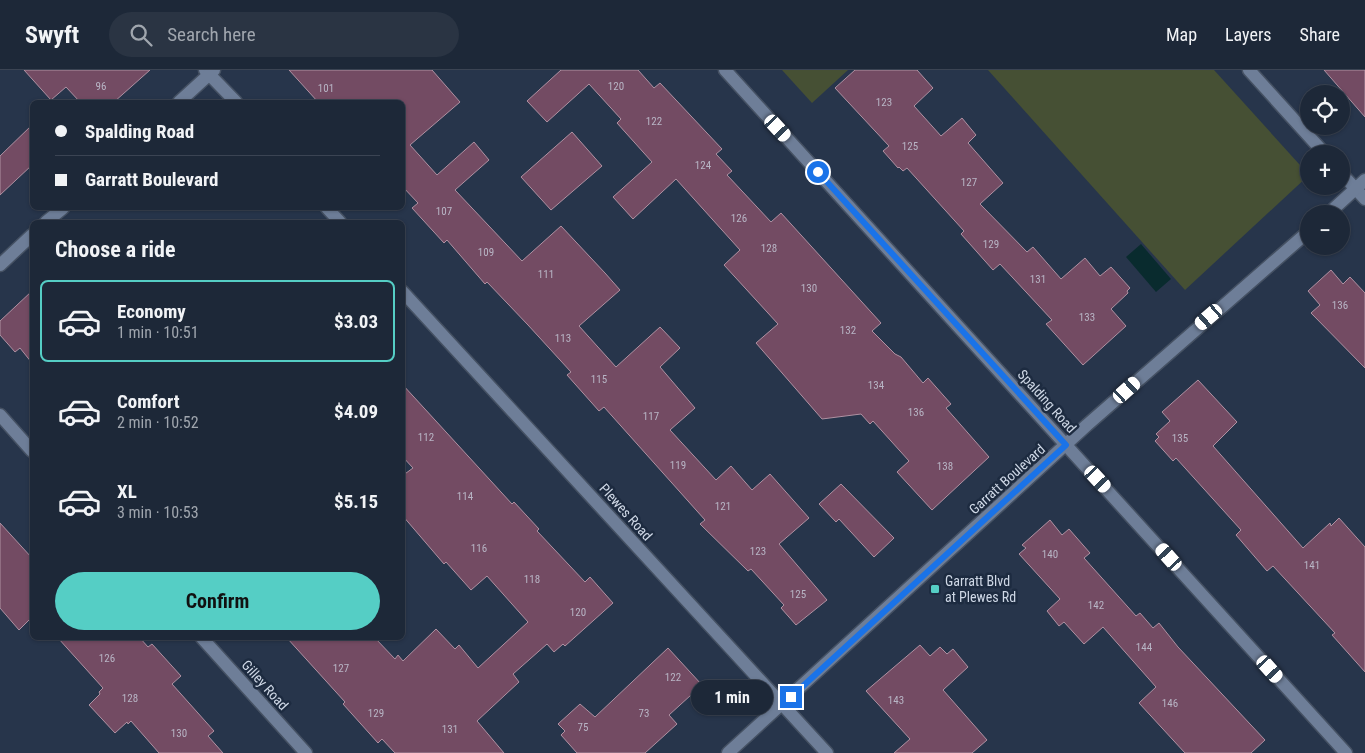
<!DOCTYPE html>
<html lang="en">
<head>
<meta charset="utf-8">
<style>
	:root { --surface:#1d2838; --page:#2a3443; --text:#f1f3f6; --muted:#a0a6ae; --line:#3b4453; --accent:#55cec5 }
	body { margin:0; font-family:"Roboto Condensed",sans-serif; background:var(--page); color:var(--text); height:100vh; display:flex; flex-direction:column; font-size:19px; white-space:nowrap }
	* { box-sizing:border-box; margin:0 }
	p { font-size:16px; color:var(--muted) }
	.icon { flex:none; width:28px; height:28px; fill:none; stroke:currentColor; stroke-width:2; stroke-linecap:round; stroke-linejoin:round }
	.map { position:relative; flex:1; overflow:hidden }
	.sheet { position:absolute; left:30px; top:150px; width:375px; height:420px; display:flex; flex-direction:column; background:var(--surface); border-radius:8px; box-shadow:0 1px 4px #0004,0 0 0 1px var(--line) }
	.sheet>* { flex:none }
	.banner { position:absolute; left:30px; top:30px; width:375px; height:110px; border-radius:8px; box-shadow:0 1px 4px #0004,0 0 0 1px var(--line); display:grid; align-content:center; height:110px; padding:0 25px; background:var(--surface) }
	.fabs { position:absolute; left:1300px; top:15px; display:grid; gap:10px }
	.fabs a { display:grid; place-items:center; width:50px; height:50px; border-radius:50%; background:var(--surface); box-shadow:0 1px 4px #0004,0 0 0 1px var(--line); font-size:25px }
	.end { position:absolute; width:22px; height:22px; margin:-11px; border:6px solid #1a73e8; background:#fff; box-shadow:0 0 0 2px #fff }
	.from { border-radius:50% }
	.bubble { position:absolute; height:35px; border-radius:18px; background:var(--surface); box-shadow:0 1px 4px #0004,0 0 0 1px var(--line); font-size:16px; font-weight:700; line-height:35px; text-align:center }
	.car { position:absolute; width:15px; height:30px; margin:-15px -8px; border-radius:6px; box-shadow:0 0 4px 1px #0007; background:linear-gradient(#fff 24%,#345 0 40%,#fff 0 76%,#345 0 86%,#fff 0) }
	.banner b { display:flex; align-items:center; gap:18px; height:48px; font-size:19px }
	.banner b+b { border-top:1px solid var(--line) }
	.banner i { width:12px; height:12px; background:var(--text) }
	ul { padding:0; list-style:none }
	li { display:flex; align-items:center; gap:15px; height:82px; margin:0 10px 8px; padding:0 15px; border:2px solid transparent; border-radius:8px }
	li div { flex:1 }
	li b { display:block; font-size:19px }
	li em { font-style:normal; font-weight:700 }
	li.selected { border-color:var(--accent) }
	li>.icon { width:45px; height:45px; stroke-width:1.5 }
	h2 { padding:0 25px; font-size:22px; line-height:60px }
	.primary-button { display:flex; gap:10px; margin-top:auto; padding:10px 25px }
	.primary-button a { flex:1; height:58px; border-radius:30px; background:var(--accent); color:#111; font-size:20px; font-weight:700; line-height:58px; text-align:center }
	header { display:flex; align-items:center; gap:30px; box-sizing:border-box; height:70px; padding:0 25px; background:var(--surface); border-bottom:1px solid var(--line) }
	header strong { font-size:24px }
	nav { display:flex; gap:28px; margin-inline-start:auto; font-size:18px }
	.search { width:350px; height:45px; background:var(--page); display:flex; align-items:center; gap:12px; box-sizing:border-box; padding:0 18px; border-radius:28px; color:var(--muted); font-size:19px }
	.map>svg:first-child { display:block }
</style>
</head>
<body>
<header>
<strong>Swyft</strong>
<div class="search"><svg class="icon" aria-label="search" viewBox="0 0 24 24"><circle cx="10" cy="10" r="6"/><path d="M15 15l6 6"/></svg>Search here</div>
<nav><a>Map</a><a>Layers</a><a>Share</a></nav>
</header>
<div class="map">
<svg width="1365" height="683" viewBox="0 0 1365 683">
	<rect width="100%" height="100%" fill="#27354b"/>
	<!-- green -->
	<g fill="#465034">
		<path d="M782 0H848L812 33Z"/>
		<path d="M988 0H1214L1309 105 1185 220Z"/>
	</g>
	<!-- water -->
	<path fill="#092b2e" d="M1141 174 1171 209 1156 222 1126 187Z"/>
	<!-- building -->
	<g fill="#734b63" stroke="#af91a2">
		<path d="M24 0H150L114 32H80L66 17 51 30Z"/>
		<path d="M289 0H432L460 32 410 75 437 105 474 72 489 90 455 120 522 191 561 156 605 203 620 220 579 256 616 297 660 257 680 278 660 297 695 338 670 360 716 410 731 396 752 420 770 404 809 448 779 474 827 530 796 555 781 538 784 535 751 499 748 501 700 454 705 450 604 337 599 341 567 305 571 302 528 255 487 212 485 214 447 170 444 173 412 138 418 133 402 116V32H318Z"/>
		<path d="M561 0H638L654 18 660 13 722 79 716 84 732 101 727 105 771 152 781 143 881 253 872 261 895 284 901 287 923 313 928 308 951 334 946 338 989 387 932 440 897 402 909 391 873 351 870 354 861 344 822 349 756 273 778 254 724 195 740 180 676 109 633 149 613 127 652 92 617 53 621 49 589 14 547 52 527 31Z"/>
		<path d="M855 0H917L933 18 914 36 941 66 962 48 976 65 968 73 1003 113 980 134 1027 182 1033 177 1061 209 1085 188 1100 206 1111 197 1130 218 1127 221 1128 223 1111 239 1126 256 1083 295 1046 254 1052 250 1000 194 993 200 961 164 964 161 907 98 903 101 899 97 898 98 883 81 889 76 835 18Z"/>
		<path d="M1324 0H1365V47Z"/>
		<path d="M32 55V95L0 125V86Z"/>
		<path d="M572 62 602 96 551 140 521 107Z"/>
		<path d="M1331 200 1343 214 1350 207 1365 223V298L1311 243 1320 235 1308 221Z"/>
		<path d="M32 221V293L20 278 15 282 0 265V251Z"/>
		<path d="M1198 310 1237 352 1213 376 1303 478 1330 453 1331 456 1339 448 1365 477V602L1332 565 1335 563 1273 496 1267 501 1236 465 1241 460 1176 388 1173 391 1155 371 1159 367 1156 364 1170 351 1162 342Z"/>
		<path d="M402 314 512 434 514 432 539 459 537 461 585 512 590 507 613 533 565 576 563 574 554 582 547 574 513 604 519 612 477 651 504 683H395L382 669 378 673 343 634 345 632 287 568H375L395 589 398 585 403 591 436 559 455 579 459 575 478 598 528 552 487 506 471 520 446 492 444 494 402 445V406L413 398 402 386Z"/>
		<path d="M841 414 894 468 874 487 839 449 836 452 819 434Z"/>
		<path d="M1050 450 1062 465 1069 459 1090 483 1084 488 1136 546 1140 543 1153 558 1159 553 1178 577 1265 670 1251 683H1185L1139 633 1156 617 1103 557 1084 574 1064 552 1059 556 1047 541 1060 529 1019 484 1026 478 1022 475Z"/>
		<path d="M0 453 32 488V547L19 560 0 538Z"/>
		<path d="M58 568H140L148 577 152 574 181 606 172 614 214 661 208 666 223 683H159L131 651 128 654 127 652 115 663 89 635 100 624 99 622 103 618Z"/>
		<path d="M920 575 930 586 940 577 947 584 953 579 968 597 943 620 987 670 972 683H894L910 669 866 621Z"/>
		<path d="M668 578 702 615 669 645 677 654 645 683H577L561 665 565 661 558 654 580 634 595 647Z"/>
	</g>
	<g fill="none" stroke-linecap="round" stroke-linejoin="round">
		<defs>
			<g id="minor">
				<path d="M205 0 236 32"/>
				<path d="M725 0 1346 683"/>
				<path d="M1249 0 1325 84"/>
				<path d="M179 32 214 0"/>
				<path d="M1341 103 1365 129"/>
				<path d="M327 138 340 152"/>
				<path d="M1328 144 1365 110"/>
				<path d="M46 152 63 138"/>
				<path d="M0 195 32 165"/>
				<path d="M402 221 827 683"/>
				<path d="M0 345 32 381"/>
				<path d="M202 568 306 683"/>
				<path d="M728 683 1087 355 1309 161"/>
			</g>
		</defs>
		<!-- minor casing -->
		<use href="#minor" stroke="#455163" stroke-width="15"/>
		<!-- minor -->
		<use href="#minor" stroke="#6e7e98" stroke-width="12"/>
	</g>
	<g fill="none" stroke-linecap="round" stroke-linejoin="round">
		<!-- route -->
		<path stroke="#1a73e8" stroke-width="6" d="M791 627 1066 375 818 102"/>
	</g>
	<!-- markers -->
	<rect fill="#55cec5" stroke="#1d2b40" stroke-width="2" x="930" y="514" width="10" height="10" rx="2.5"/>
	<g text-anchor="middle" stroke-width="5" stroke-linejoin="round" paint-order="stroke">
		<!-- number labels -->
		<g font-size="11" fill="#b8b5c5">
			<text x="101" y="20">96</text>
			<text x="616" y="20">120</text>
			<text x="326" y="22">101</text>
			<text x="884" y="36">123</text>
			<text x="654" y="55">122</text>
			<text x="910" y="80">125</text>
			<text x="703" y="99">124</text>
			<text x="969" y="116">127</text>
			<text x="444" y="145">107</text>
			<text x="739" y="152">126</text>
			<text x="991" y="178">129</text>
			<text x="769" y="182">128</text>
			<text x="486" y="186">109</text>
			<text x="546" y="208">111</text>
			<text x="1038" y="213">131</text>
			<text x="809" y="222">130</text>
			<text x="1340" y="239">136</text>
			<text x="1087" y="251">133</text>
			<text x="848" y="264">132</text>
			<text x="563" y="272">113</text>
			<text x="599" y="313">115</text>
			<text x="876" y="319">134</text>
			<text x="916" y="346">136</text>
			<text x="651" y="350">117</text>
			<text x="426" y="371">112</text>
			<text x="1180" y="372">135</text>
			<text x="678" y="399">119</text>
			<text x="945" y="400">138</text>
			<text x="465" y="430">114</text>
			<text x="723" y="440">121</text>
			<text x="479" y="482">116</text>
			<text x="758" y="485">123</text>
			<text x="1050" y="488">140</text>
			<text x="1312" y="499">141</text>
			<text x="532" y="513">118</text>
			<text x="798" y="528">125</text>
			<text x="1096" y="539">142</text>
			<text x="578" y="546">120</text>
			<text x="1144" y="581">144</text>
			<text x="107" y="592">126</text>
			<text x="341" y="602">127</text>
			<text x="673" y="611">122</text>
			<text x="130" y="632">128</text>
			<text x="896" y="634">143</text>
			<text x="1170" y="637">146</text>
			<text x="376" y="647">129</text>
			<text x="644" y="647">73</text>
			<text x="583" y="661">75</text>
			<text x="450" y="663">131</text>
			<text x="179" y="667">130</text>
		</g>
		<!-- street labels -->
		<g font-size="14" fill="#cfd8e6" stroke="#1d2b40">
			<text transform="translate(1047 331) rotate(48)" y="5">Spalding Road</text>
			<text transform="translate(1007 409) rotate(-42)" y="5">Garratt Boulevard</text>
			<text transform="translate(626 442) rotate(48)" y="5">Plewes Road</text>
			<text transform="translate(265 615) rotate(48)" y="5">Gilley Road</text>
		</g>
		<!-- poi labels -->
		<g font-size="14" fill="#cfd8e6" stroke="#1d2b40" text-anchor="start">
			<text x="945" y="516">Garratt Blvd<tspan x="945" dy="16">at Plewes Rd</tspan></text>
		</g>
	</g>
</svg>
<div class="fabs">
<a><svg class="icon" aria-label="locate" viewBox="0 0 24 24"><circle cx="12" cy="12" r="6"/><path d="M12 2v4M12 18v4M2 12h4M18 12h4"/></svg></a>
<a>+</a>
<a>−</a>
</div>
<i class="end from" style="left:818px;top:102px"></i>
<i class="end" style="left:791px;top:627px"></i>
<div class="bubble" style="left:691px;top:610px;width:82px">1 min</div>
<i class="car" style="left:778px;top:58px;rotate:137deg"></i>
<i class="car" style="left:1209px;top:247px;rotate:229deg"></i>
<i class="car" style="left:1127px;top:320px;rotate:48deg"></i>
<i class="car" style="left:1098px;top:409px;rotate:137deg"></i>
<i class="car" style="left:1169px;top:487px;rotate:318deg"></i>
<i class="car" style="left:1270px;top:599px;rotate:138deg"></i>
<div class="banner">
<b><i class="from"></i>Spalding Road</b>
<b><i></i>Garratt Boulevard</b>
</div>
<section class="sheet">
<h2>Choose a ride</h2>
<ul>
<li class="selected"><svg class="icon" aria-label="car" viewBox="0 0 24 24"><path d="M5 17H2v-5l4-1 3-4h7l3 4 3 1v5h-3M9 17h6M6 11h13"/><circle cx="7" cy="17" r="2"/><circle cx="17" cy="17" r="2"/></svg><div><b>Economy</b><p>1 min · 10:51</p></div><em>$3.03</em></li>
<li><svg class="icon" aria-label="car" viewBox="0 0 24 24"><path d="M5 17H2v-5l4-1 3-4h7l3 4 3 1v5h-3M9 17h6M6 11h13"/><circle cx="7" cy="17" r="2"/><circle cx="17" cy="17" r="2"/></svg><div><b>Comfort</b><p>2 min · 10:52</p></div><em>$4.09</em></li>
<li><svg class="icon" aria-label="car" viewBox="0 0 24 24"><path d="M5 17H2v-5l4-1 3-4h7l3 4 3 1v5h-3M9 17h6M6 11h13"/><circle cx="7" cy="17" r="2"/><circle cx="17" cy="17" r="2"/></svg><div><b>XL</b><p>3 min · 10:53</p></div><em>$5.15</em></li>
</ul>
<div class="primary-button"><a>Confirm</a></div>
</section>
</div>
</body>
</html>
